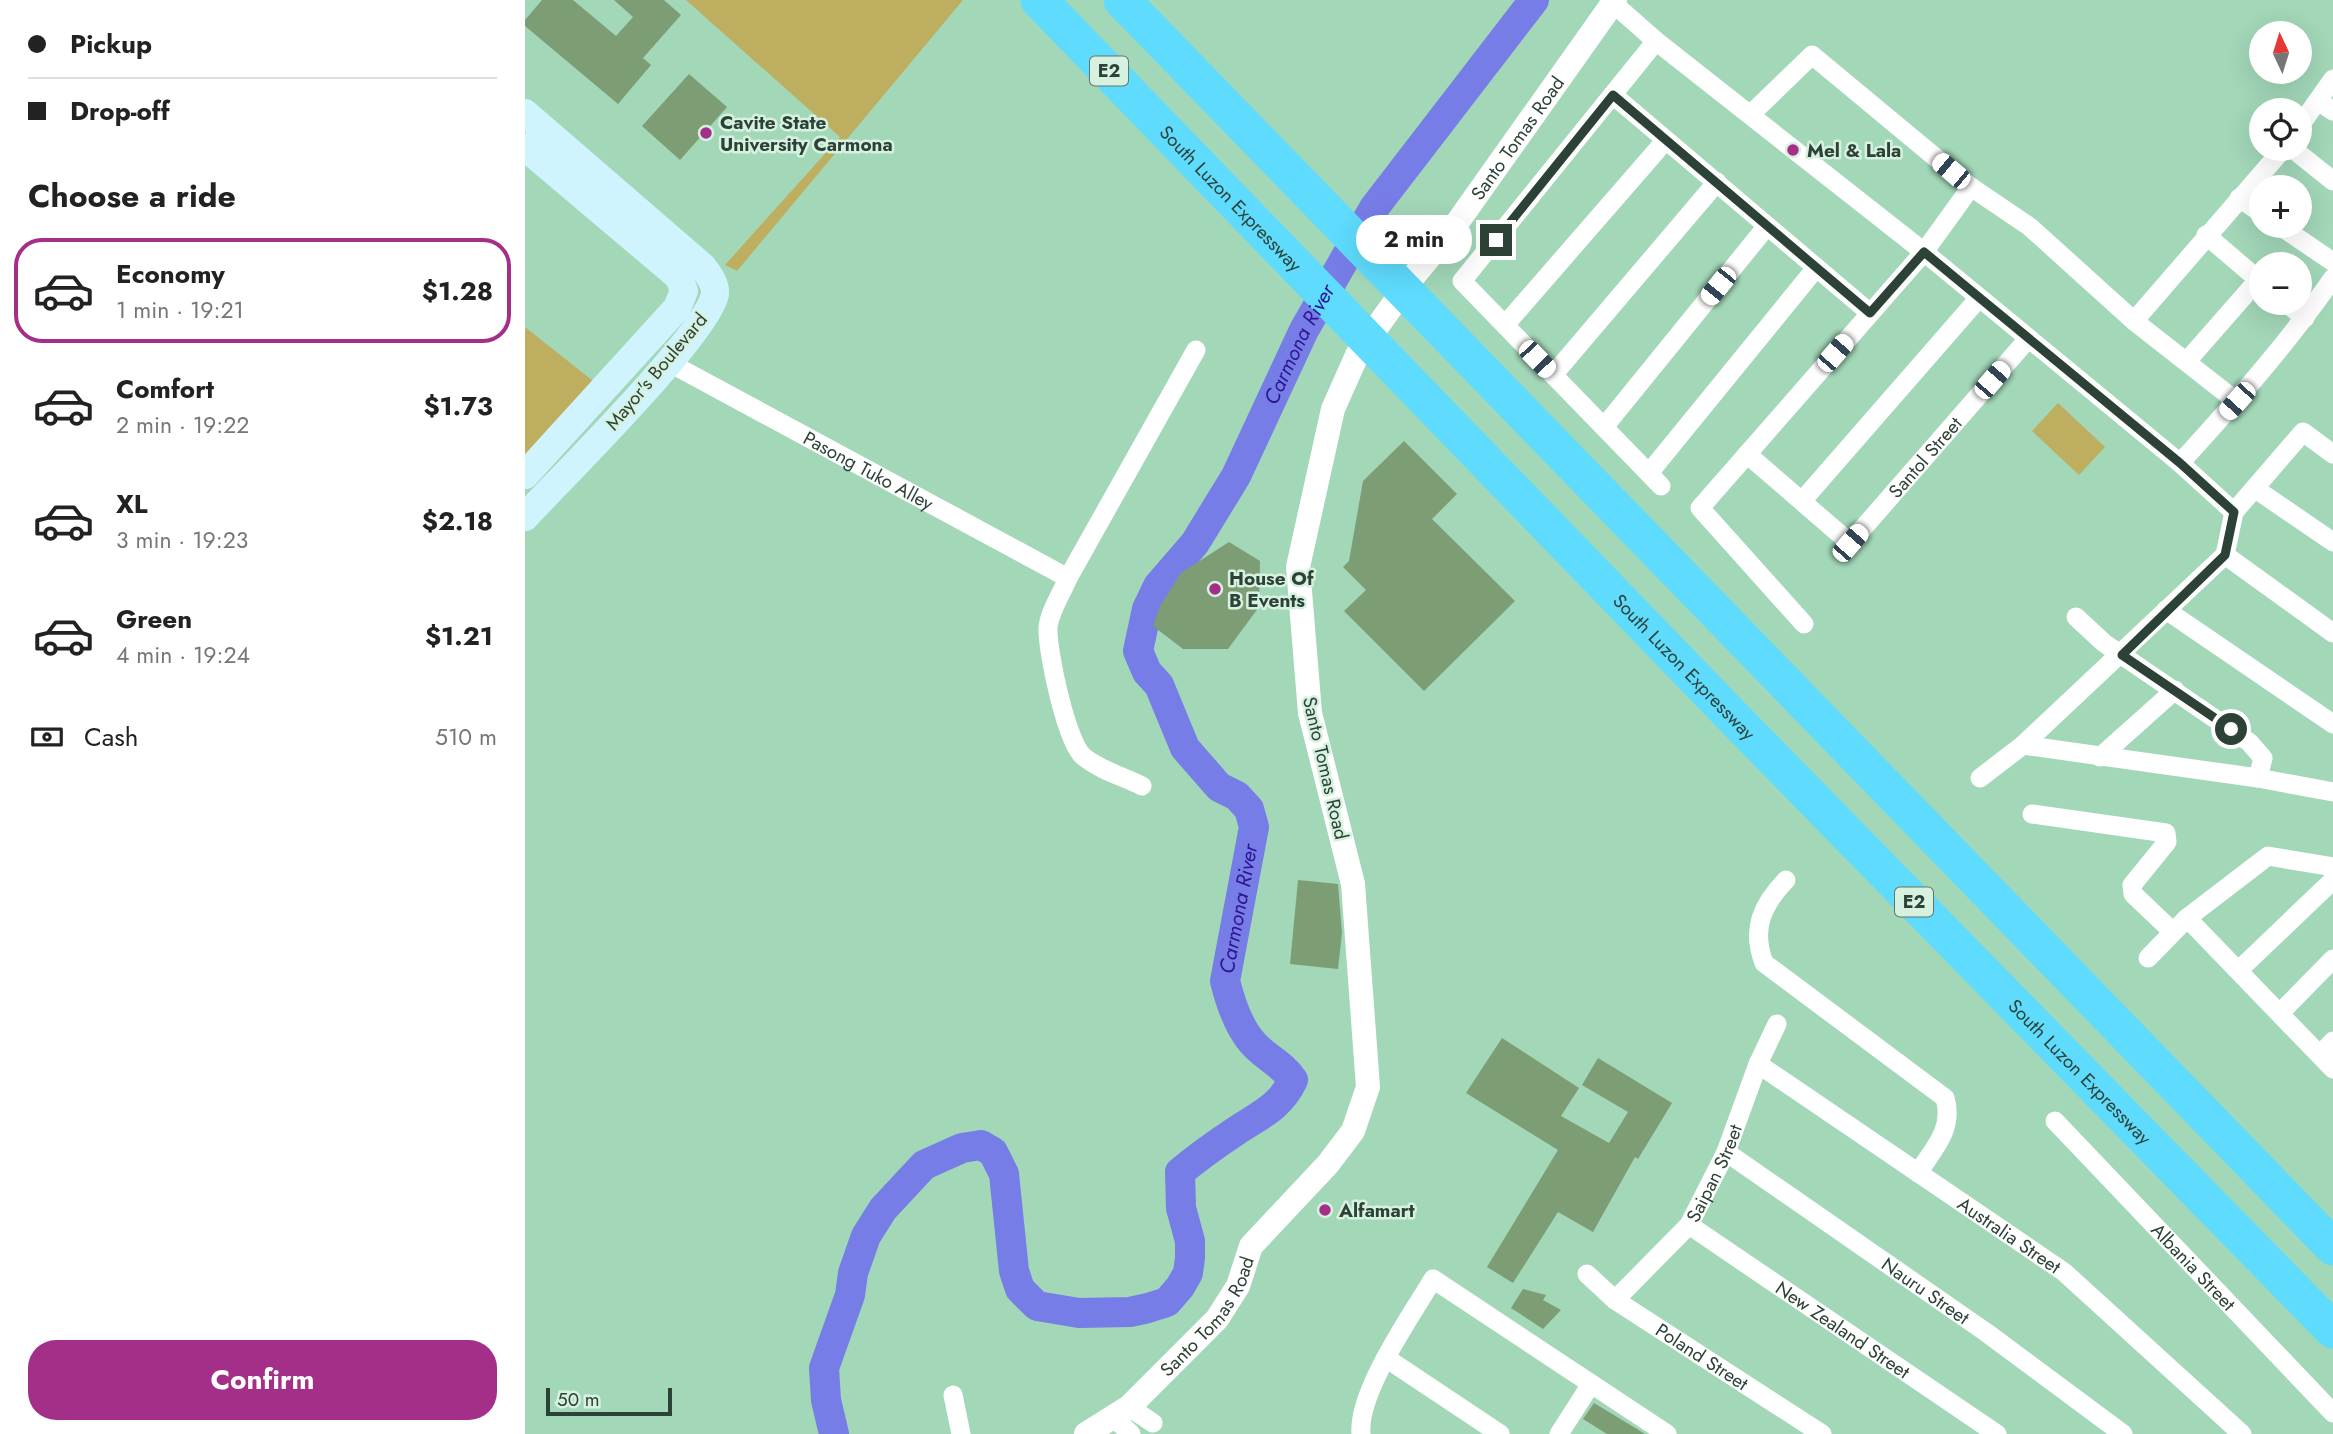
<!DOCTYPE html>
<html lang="en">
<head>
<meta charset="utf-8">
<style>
	:root { --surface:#fff; --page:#f6f6f6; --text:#222; --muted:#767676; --line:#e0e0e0; --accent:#a42f88 }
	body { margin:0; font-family:Jost,sans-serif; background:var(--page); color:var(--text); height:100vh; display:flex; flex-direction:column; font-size:26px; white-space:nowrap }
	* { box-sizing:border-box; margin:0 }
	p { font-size:23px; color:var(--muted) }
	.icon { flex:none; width:38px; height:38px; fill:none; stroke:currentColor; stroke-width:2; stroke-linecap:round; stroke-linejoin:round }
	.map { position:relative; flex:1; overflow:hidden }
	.side { display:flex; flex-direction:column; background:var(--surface); width:525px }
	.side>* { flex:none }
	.hud { display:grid; align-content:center; height:154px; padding:0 28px; background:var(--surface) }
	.needle { width:46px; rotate:356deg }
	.tools { position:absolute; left:1724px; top:21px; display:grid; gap:14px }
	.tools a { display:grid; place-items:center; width:63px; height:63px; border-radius:50%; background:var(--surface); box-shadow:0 7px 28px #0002; font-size:35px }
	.scale { position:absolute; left:21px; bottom:18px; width:126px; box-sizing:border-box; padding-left:7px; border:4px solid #2d4236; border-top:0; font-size:19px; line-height:24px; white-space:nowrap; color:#2d4236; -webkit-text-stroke:5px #d7f1e1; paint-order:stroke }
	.end { position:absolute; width:32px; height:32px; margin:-16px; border:9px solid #2d4236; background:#fff; box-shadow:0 0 0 4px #fff }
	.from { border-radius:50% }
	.bubble { position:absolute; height:49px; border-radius:24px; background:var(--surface); box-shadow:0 7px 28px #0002; font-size:23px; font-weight:700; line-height:49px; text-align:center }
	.car { position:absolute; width:21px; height:42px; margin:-21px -10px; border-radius:9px; box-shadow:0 0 5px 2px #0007; background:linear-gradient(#fff 24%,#345 0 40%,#fff 0 76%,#345 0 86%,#fff 0) }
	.hud b { display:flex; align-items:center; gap:24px; height:66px; font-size:26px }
	.hud b+b { border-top:2px solid var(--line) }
	.hud i { width:18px; height:18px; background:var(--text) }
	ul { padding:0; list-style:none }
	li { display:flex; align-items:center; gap:21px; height:105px; margin:0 14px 10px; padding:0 14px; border:4px solid transparent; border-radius:28px }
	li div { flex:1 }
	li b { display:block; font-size:26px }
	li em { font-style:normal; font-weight:700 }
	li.active { border-color:var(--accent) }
	li>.icon { width:63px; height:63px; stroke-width:1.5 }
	h2 { padding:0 28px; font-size:32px; line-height:84px }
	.pay { display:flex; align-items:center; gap:18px; height:77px; padding:0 28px; font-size:26px }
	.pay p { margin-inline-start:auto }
	.primary-button { display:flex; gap:14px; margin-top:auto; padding:14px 28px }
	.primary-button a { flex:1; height:80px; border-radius:28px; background:var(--accent); color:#fff; font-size:28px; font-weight:700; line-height:80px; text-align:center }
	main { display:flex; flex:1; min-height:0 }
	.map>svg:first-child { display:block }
</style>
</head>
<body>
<main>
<section class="side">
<div class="hud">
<b><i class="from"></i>Pickup</b>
<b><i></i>Drop-off</b>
</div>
<h2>Choose a ride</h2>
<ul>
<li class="active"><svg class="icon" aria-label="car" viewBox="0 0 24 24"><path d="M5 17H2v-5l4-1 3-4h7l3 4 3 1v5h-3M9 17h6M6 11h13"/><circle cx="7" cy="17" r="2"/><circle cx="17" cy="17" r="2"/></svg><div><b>Economy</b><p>1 min · 19:21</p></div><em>$1.28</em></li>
<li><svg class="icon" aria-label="car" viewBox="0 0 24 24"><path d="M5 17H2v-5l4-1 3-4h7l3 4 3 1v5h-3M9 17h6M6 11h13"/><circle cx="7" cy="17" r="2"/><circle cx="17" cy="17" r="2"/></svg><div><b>Comfort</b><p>2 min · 19:22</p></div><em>$1.73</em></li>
<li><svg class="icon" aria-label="car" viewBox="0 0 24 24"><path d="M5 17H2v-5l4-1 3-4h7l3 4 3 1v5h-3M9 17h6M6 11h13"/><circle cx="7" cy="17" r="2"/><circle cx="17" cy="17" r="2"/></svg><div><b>XL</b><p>3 min · 19:23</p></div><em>$2.18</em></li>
<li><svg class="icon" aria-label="car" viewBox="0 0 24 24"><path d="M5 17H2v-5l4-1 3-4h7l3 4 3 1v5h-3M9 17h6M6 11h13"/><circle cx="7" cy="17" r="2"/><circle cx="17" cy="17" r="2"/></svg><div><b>Green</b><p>4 min · 19:24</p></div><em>$1.21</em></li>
</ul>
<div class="pay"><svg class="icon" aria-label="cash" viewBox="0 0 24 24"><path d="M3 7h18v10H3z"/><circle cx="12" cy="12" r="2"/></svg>Cash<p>510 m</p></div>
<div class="primary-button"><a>Confirm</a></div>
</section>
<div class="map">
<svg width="1808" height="1434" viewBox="0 0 1808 1434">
	<rect width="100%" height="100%" fill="#a2d7b8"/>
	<!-- green -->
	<g fill="#bdae60">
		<path d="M161 0H438L212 271 200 265 315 137Z"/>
		<path d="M0 327 68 381 0 457Z"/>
		<path d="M1533 403 1580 447 1554 475 1507 431Z"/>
	</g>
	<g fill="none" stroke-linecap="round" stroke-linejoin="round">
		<!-- river -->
		<path stroke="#777de6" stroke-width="30" id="s1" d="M309 1434 301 1400 299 1368 325 1295 328 1273 341 1236 358 1209 399 1165 437 1148 456 1145 468 1152 479 1174 489 1271 495 1289 512 1306 554 1313 605 1312 623 1308 642 1302 655 1287 663 1273 665 1258V1241L656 1208 655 1172C672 1158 690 1145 708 1133 733 1116 755 1108 768 1080 757 1063 739 1057 727 1042 713 1026 705 1001 700 981L729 827 724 809 712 796 694 787 660 748 634 685 622 672 613 651 622 609 633 586 670 543 711 476 779 330 849 208 1009 0"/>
	</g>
	<!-- building -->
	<g fill="#7d9d74">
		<path d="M17 0H48L91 36 108 17 89 0H139L156 15 118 58 126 65 93 104 0 26V20Z"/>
		<path d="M164 74 202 107 155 160 117 126Z"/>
		<path d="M879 441 932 494 907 519 990 601 899 691 819 611 841 590 818 567 824 561 838 481Z"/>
		<path d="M704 542 735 561 734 607 703 649H658L628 626 635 606 656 573Z"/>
		<path d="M773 880 813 884 817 933 813 969 765 964Z"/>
		<path d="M977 1038 1054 1088 1036 1116 1084 1143 1103 1112 1057 1085 1073 1058 1147 1103 1113 1159 1110 1157 1068 1232 1033 1212 988 1283 962 1267 1033 1150 941 1093Z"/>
		<path d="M998 1289 1021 1295 1018 1300 1036 1310 1018 1329 986 1308Z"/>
		<path d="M1069 1403 1107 1426 1120 1434H1082L1058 1419Z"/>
	</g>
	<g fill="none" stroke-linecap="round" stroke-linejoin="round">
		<!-- minor -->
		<g stroke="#fff" stroke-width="19">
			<path d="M1089 4 1131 41 1399 252 1655 463 1709 512"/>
			<path d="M1131 41 937 281 1136 486"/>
			<path d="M1088 95 1345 313"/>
			<path d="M1793 101 1808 111"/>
			<path d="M1226 114 1287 55 1446 187"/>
			<path d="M1774 127 1808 79"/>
			<path d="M1768 149 1808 181"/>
			<path d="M1714 198 1736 213"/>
			<path d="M1755 226 1808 262"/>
			<path d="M1681 235 1736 282"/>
			<path d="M1761 303 1780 318"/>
			<path d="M1609 321 1758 149"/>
			<path d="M980 325 1140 141"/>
			<path d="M1662 361 1733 280"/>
			<path id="s2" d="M143 362 543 578 671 350"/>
			<path d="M1028 375 1192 182"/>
			<path d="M1079 427 1242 226"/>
			<path id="s3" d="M1222 454 1325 543 1503 339"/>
			<path d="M1655 463C1709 404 1762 344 1808 278"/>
			<path d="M1124 473 1291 268"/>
			<path d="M1732 490 1808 542"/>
			<path d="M1277 501 1454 298"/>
			<path d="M1700 555 1808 633"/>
			<path d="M543 578C537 593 524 612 523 628 522 651 542 745 559 757 575 770 599 777 617 786"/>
			<path d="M1641 610 1808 724"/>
			<path d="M1551 617 1579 643 1724 742 1738 758 1733 778"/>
			<path d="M1279 624 1175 508 1399 252 1446 187 1505 227 1609 321 1711 401"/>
			<path d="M1498 745 1733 778 1808 792"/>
			<path d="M1575 757 1650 690"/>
			<path d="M1455 778 1498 745 1700 555 1709 512 1778 432 1808 454"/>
			<path d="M1507 814 1641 833 1642 842 1607 885 1608 894 1648 932"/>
			<path d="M1261 880C1237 905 1226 929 1239 963L1420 1098C1429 1129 1409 1148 1393 1173"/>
			<path d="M1662 918 1808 1069"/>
			<path d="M1623 958 1662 918 1743 856 1808 867"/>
			<path d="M1714 970 1808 880"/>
			<path d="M1755 1013 1808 959"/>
			<path d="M1795 1055 1808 1041"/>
			<path id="s4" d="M1233 1064 1539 1272 1717 1434"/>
			<path id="s5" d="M1530 1121 1808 1413"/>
			<path id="s6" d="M1201 1152 1462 1333 1598 1434"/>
			<path id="s7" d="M1164 1225 1472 1434"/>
			<path id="s8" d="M1062 1274 1090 1300 1297 1434"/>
			<path id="s9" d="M1090 1300 1164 1225 1201 1152 1233 1064 1252 1024"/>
			<path d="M861 1358 975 1434"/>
			<path d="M428 1395 436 1434"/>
			<path d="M604 1407 628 1423"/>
			<path d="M588 1417 606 1434"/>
			<path d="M836 1434C832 1393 886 1316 908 1279L1142 1434"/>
			<path d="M1034 1434 1066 1384"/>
		</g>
		<!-- tertiary -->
		<path stroke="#fff" stroke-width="24" id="s10" d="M561 1434 604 1407 692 1319 713 1286 726 1246 803 1164 828 1131 843 1087 828 884 785 713 773 567 808 409 832 355 887 278 927 230 1090 0"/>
		<!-- secondary -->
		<g stroke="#cff4fe" stroke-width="28">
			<path d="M0 113 177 266C183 274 191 283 190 294 183 333 35 479 0 517"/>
			<path d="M0 147 154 277 159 291 152 308 0 475"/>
		</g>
		<!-- motorway -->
		<g stroke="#5edbfd" stroke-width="37">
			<path id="s11" d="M514 0 1203 712 1808 1330"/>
			<path d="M597 0 1808 1247"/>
		</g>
	</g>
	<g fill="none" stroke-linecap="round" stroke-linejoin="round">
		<!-- route -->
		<path stroke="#2d4236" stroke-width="9" d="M971 240 1088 95 1345 313 1399 252 1655 463 1709 512 1700 555 1597 655 1706 729"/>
	</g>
	<!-- markers -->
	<g fill="#a42f88" stroke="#d7f1e1" stroke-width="2.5">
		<circle cx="181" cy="133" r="7"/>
		<circle cx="1268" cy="150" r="7"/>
		<circle cx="690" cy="589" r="7"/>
		<circle cx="800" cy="1210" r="7"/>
	</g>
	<g text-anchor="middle" stroke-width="5" stroke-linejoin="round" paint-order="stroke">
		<!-- shield labels -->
		<g fill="#d7f1e1" stroke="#607669" stroke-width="2">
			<rect x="565" y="56.5" width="38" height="29" rx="5"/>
			<rect x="1370" y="887.5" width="38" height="29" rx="5"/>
		</g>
		<g font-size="18" font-weight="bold" fill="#2d4236">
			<text x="584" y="77">E2</text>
			<text x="1389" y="908">E2</text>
		</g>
		<!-- poi labels -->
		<g font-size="19" font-weight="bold" fill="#2d4236" stroke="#d7f1e1" text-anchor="start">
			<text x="195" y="129">Cavite State<tspan x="195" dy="22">University Carmona</tspan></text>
			<text x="1282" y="157">Mel &amp; Lala</text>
			<text x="704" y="585">House Of<tspan x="704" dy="22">B Events</tspan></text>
			<text x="814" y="1217">Alfamart</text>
		</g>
		<!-- street labels -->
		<g font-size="19" fill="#2d4236" stroke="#d7f1e1">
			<text dy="7" stroke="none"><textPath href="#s10" startOffset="1474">Santo Tomas Road</textPath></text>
			<text dy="7" stroke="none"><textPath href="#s11" startOffset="276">South Luzon Expressway</textPath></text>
			<text transform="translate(131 371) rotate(-50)" y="7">Mayor's Boulevard</text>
			<text dy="7" stroke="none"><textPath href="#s3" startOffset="250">Santol Street</textPath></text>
			<text dy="7" stroke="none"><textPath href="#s2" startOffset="228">Pasong Tuko Alley</textPath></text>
			<text dy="7" stroke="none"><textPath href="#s11" startOffset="928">South Luzon Expressway</textPath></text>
			<text transform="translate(801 768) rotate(77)" y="7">Santo Tomas Road</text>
			<text dy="7" stroke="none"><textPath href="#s11" startOffset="1494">South Luzon Expressway</textPath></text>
			<text dy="7" stroke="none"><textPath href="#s9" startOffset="163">Saipan Street</textPath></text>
			<text dy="7" stroke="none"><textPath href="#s4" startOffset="304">Australia Street</textPath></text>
			<text dy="7" stroke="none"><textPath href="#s5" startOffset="201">Albania Street</textPath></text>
			<text dy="7" stroke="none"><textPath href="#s6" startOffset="243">Nauru Street</textPath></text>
			<text dy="7" stroke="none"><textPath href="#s10" startOffset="172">Santo Tomas Road</textPath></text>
			<text dy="7" stroke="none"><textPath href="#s7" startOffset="186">New Zealand Street</textPath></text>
			<text dy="7" stroke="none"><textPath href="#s8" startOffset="142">Poland Street</textPath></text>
		</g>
		<!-- water labels -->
		<g font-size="21" font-style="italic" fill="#2e1594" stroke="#d7f1e1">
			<text dy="7" stroke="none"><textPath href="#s1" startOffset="1802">Carmona River</textPath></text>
			<text dy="7" stroke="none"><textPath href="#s1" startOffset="1152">Carmona River</textPath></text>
		</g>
	</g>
</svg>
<div class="tools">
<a><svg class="needle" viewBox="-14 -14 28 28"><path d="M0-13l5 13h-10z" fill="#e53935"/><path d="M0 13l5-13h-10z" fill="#767676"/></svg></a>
<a><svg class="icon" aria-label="locate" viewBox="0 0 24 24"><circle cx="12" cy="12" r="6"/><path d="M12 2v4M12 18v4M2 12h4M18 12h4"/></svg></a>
<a>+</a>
<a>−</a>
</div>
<div class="scale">50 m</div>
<i class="end from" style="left:1706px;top:729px"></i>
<i class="end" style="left:971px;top:240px"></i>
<div class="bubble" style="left:831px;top:215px;width:116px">2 min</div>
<i class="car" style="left:1426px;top:171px;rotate:310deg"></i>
<i class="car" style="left:1193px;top:286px;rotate:219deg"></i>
<i class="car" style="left:1310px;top:353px;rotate:41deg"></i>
<i class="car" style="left:1012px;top:359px;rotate:136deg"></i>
<i class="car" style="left:1467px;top:380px;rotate:41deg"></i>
<i class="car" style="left:1712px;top:401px;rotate:222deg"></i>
<i class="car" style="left:1325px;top:543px;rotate:41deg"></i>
</div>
</main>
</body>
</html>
